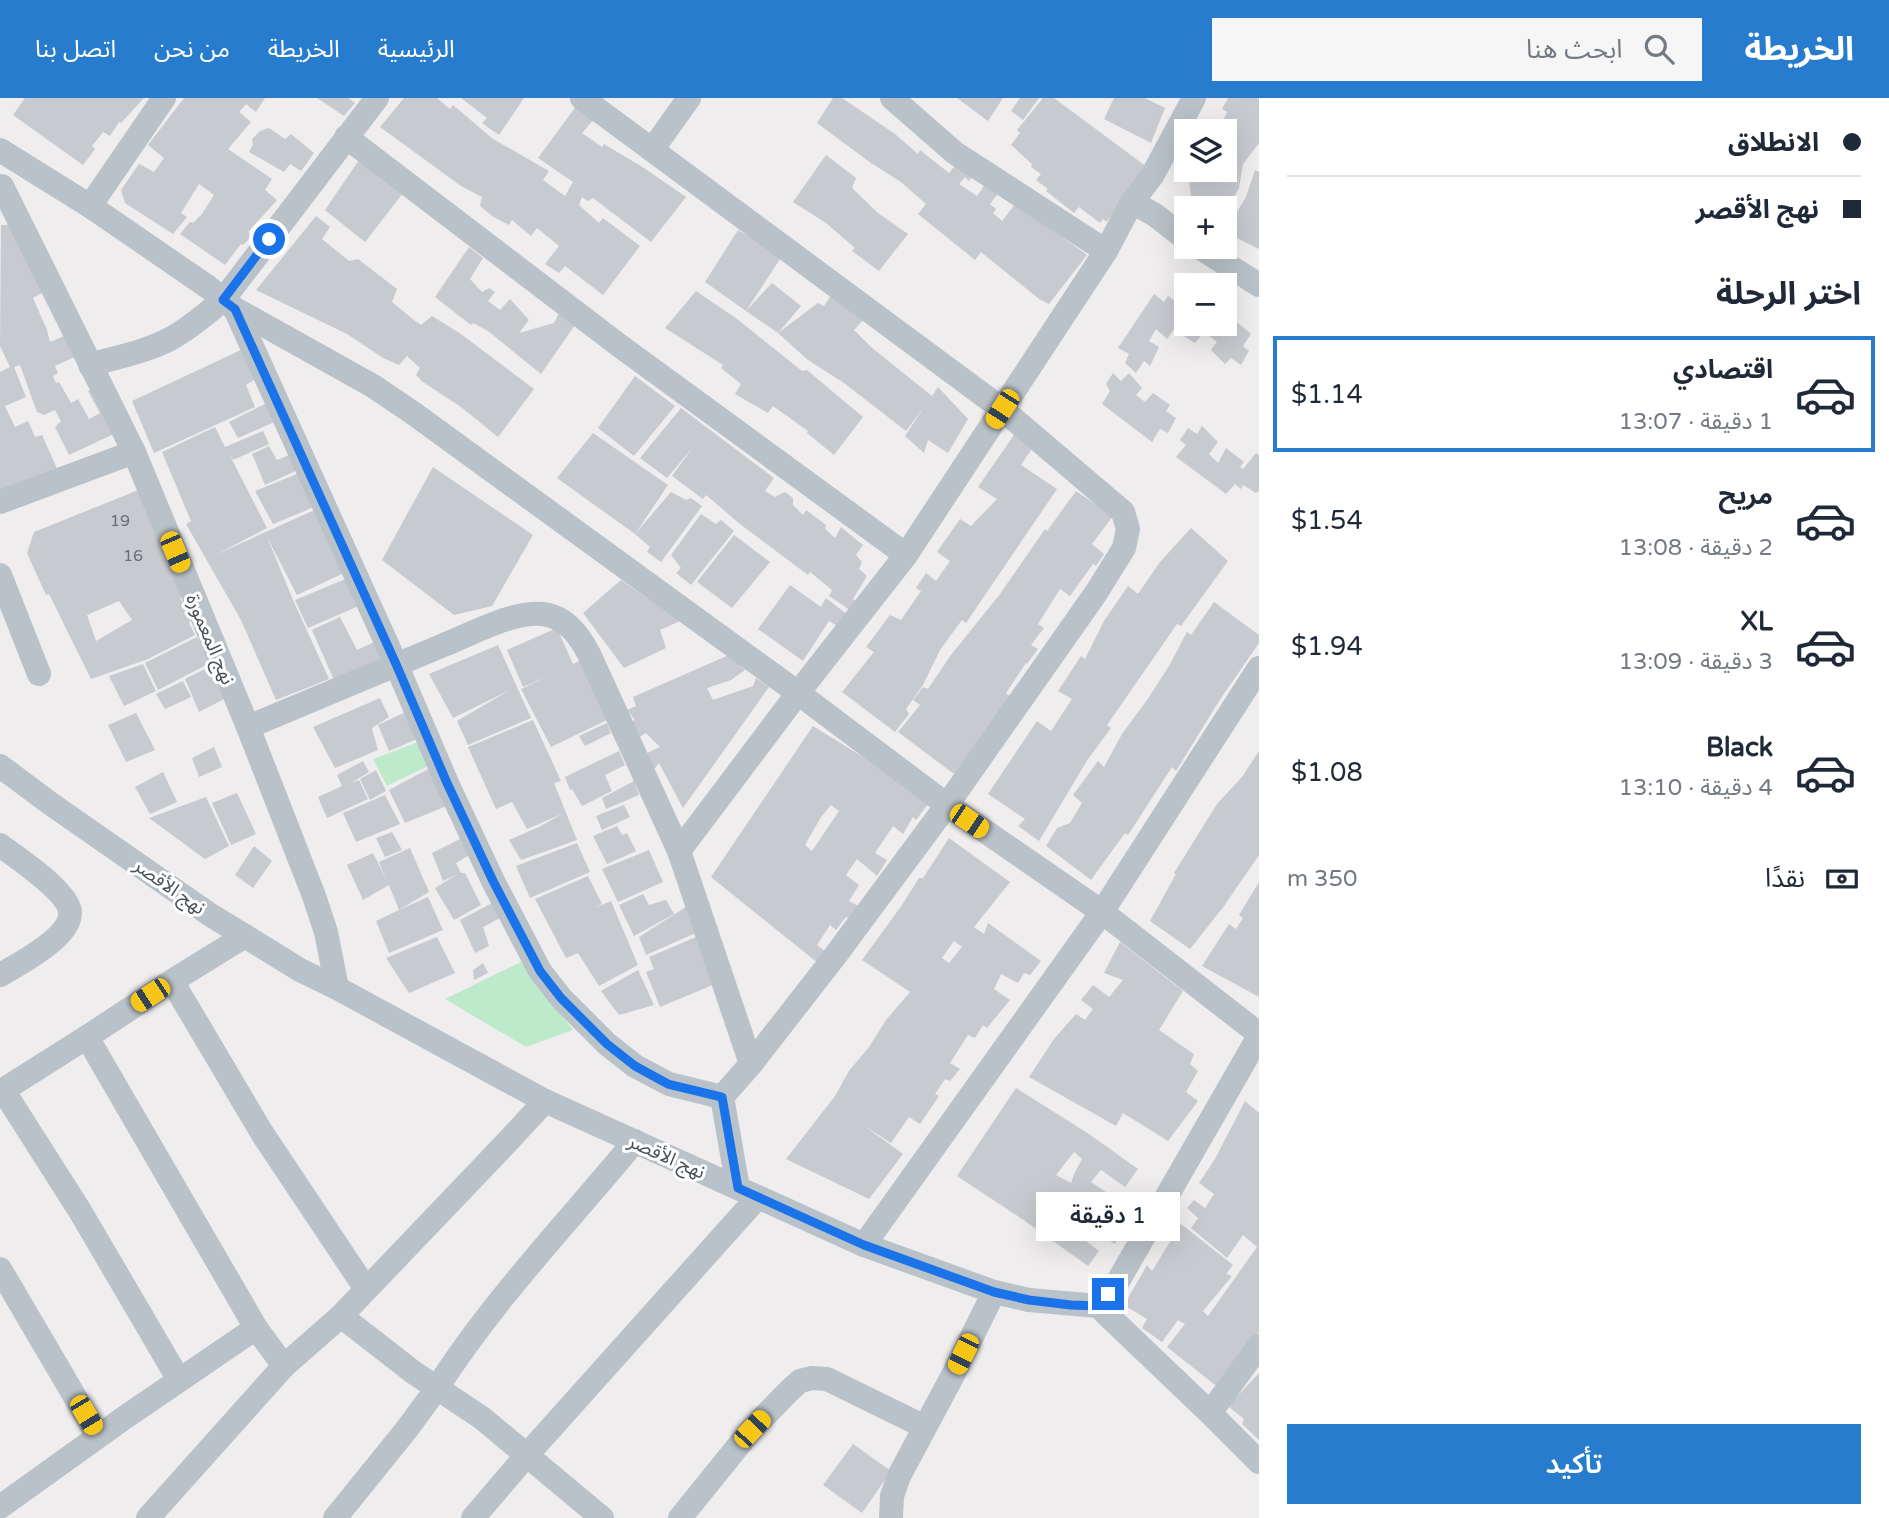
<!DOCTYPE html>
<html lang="ar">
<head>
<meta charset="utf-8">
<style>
	:root { --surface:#fff; --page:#f6f6f7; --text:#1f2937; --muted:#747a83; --line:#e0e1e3; --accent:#287ccd }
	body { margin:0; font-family:"Varela Round","Noto Sans Arabic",sans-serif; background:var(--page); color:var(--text); direction:rtl; height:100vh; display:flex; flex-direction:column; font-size:26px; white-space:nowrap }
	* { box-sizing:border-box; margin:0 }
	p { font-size:23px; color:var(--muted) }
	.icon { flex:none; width:38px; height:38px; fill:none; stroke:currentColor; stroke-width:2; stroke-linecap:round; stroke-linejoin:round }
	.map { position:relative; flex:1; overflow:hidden; direction:ltr }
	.side { display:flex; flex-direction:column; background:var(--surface); width:630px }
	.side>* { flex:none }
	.top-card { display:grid; align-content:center; height:154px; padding:0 28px; background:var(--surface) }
	.fabs { position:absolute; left:1174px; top:21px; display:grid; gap:14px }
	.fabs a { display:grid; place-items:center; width:63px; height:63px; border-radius:0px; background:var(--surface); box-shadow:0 7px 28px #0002; font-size:35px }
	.end { position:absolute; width:32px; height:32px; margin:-16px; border:9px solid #1a73e8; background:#fff; box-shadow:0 0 0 4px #fff }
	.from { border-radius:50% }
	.bubble { position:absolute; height:49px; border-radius:0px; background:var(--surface); box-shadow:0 7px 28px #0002; font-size:23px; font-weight:600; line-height:49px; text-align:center; direction:rtl }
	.car { position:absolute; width:21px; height:42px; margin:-21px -10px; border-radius:9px; box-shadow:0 0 5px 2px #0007; background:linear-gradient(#f5c518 24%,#345 0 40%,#f5c518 0 76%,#345 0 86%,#f5c518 0) }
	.top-card b { display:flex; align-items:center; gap:24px; height:66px; font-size:26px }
	.top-card b+b { border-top:2px solid var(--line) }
	.top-card i { width:18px; height:18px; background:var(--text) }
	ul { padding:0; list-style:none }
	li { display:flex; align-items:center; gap:21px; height:116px; margin:0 14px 10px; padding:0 14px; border:4px solid transparent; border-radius:0px }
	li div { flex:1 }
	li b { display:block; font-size:26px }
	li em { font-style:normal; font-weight:600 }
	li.on { border-color:var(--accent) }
	li>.icon { width:63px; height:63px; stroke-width:1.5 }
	h2 { padding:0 28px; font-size:32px; line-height:84px }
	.pay { display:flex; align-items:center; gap:18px; height:77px; padding:0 28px; font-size:26px }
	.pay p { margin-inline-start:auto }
	.button { display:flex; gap:14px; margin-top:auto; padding:14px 28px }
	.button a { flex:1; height:80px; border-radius:0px; background:var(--accent); color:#fff; font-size:28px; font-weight:600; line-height:80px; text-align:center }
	header { display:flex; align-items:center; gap:42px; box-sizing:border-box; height:98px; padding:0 35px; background:var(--accent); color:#fff }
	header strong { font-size:33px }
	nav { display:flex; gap:38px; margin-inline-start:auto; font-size:24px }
	.search { width:490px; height:63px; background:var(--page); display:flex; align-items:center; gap:18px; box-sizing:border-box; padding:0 24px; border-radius:0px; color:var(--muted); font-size:26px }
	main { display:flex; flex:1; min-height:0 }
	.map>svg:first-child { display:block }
</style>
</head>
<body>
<header>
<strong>الخريطة</strong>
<div class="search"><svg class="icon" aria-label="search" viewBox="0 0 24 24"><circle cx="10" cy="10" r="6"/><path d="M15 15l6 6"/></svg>ابحث هنا</div>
<nav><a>الرئيسية</a><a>الخريطة</a><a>من نحن</a><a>اتصل بنا</a></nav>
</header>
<main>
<section class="side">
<div class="top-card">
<b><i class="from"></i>الانطلاق</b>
<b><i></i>نهج الأقصر</b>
</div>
<h2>اختر الرحلة</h2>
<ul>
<li class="on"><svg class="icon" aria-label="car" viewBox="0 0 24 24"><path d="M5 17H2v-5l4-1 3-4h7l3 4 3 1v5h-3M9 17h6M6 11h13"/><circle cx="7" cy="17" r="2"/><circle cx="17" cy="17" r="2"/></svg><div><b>اقتصادي</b><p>1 دقيقة · 13:07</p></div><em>$1.14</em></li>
<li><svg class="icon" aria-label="car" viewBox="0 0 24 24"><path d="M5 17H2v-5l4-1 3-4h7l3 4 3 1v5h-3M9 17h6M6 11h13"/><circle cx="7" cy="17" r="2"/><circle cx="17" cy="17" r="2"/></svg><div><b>مريح</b><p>2 دقيقة · 13:08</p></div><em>$1.54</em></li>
<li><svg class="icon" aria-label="car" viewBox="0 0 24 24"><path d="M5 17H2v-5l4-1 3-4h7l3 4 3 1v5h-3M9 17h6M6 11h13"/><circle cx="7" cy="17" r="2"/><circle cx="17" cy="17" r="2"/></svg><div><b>XL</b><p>3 دقيقة · 13:09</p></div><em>$1.94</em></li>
<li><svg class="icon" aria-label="car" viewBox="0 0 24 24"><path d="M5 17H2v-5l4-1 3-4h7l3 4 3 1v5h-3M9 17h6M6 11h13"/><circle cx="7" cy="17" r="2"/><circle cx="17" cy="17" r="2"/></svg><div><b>Black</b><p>4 دقيقة · 13:10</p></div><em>$1.08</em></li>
</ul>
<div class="pay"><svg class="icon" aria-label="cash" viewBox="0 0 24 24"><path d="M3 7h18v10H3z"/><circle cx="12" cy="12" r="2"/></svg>نقدًا<p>350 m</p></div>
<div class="button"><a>تأكيد</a></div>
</section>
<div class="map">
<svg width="1259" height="1420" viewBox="0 0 1259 1420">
	<rect width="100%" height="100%" fill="#efeded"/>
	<!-- green -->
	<g fill="#beeacc">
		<path d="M421 643 432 666 387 688 373 661Z"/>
		<path d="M523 863 573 932 526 949 445 901Z"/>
	</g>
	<!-- building -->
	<g fill="#c7cacf" fill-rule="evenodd">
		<path d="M25 0H144L121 25 119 24 110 38 103 34 92 48 95 51 83 67 13 17Z"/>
		<path d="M184 0H265L256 14 246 6 239 14 251 24 228 51 272 81 265 92 277 102 248 134 253 137 243 147 241 146 225 167 180 136 190 124 193 125 202 116 214 97 199 86 181 115 187 119 173 136 125 105 121 92 139 66 154 74 164 60 148 47Z"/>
		<path d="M317 0H348L355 5 344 18Z"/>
		<path d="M404 0H437L450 11 453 7 493 41 549 73 543 82 565 98 573 84 538 60 577 7 596 19 582 35 602 49 604 46 644 70 686 99 651 144 593 100 588 103 582 99 579 107 599 125 603 120 640 148 603 197 565 168 559 175 545 166 559 148 537 130 531 138 512 122 509 127 492 118 480 108 482 99 461 88 380 29Z"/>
		<path d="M461 0H524L499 37 482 25 487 20Z"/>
		<path d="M833 0H842L895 36 918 56 920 52 949 75 957 65 974 76 969 83 965 79 959 86 977 98 986 85 1000 93 990 106 996 111 993 115 1002 123 1016 105 1087 157 1049 206 1039 201 981 154 975 162 918 116 926 106 901 84 871 65 817 25Z"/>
		<path d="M957 0H1003L988 23Z"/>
		<path d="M1020 0H1039L1023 22 1011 13Z"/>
		<path d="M1043 0H1054L1151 72 1106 124 1103 121 1100 125 1079 109 1074 115 1046 93 1048 91 1036 82 1041 76 1031 69 1032 66 1011 47 1020 35 1017 32Z"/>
		<path d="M1114 0H1145L1165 10 1151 45 1104 21Z"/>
		<path d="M1228 0H1259V45L1243 66 1239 90 1225 116V110H1198L1192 106 1189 82 1193 72H1225V33H1218L1227 14 1222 11Z"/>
		<path d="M269 30 285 41 291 36 314 55 301 73 290 66 284 74 249 54 253 47 252 41 260 33Z"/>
		<path d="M826 57 856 80 852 90 878 115 908 136 879 173 852 153 855 150 826 125 793 104Z"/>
		<path d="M359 62 403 95 365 144 325 112Z"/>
		<path d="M1255 72 1259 74V151L1225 134V125L1237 114 1246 99Z"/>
		<path d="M316 118 330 129 322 141 349 163 358 161 397 191 392 204 415 223 421 227 432 218 461 236 534 291 498 339 461 309 423 284 416 277 420 270 407 258 399 267 383 260 347 236 256 192Z"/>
		<path d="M1 127H17L49 191 33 200 47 232 50 244 69 236 81 256 55 268 58 275 53 278 56 285 59 284 71 305 78 301 89 321 100 315 88 293 97 291 118 334 69 357 55 329 61 323 55 312 44 317 37 314 20 267 14 269 26 299 5 308 15 329 28 323 35 339 42 337 58 373 0 395V274L10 269 0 248Z"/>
		<path d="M738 132 782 158 746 213 772 185 801 208 778 235 818 205 824 208 832 196 865 220 854 232 871 249 932 298 938 289 968 321 948 355 928 342 924 355 905 338 924 309 906 333 844 285 808 262 778 235 746 213 705 184Z"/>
		<path d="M469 149 483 160 470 181 482 194 489 190 495 194 488 203 500 212 510 201 529 222 519 235 554 225 559 215 575 227 541 276 488 233 473 225 471 227 435 199Z"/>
		<path d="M696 193 737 221 802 273 807 272 863 319 834 357 807 335 808 333 773 308 768 315 735 296 741 286 721 270 723 267 665 230Z"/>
		<path d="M1154 196 1164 204 1168 198 1181 207 1185 203 1186 204V226H1225V214L1251 236 1243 248 1249 253 1241 267 1231 260 1225 266 1211 252 1217 244 1204 234 1195 245 1179 235 1185 226 1180 223 1167 241 1156 231 1149 243 1159 249 1150 268 1144 263 1136 275 1125 265 1129 256 1118 250Z"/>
		<path d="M243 251 259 279 246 287 255 309 154 355 132 303Z"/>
		<path d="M1113 275 1121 283 1129 275 1142 290 1136 297 1145 304 1153 295 1170 307 1166 313 1176 320 1168 335 1160 331 1152 344 1102 306 1110 293 1106 286Z"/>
		<path d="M635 278 675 308 634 358 598 330Z"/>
		<path d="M273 302 281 321 238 340 229 324Z"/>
		<path d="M681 310 774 380 765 393 775 399 785 394 793 400V407L803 417 806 412 826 427 825 431 835 440 841 429 863 447 856 457 862 464 859 471 867 478 853 501 857 504 850 512 829 498 832 492 810 474 808 477 740 426 706 397 703 401 672 378 693 349 667 380 640 360Z"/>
		<path d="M1202 328 1218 344 1209 356 1218 365 1226 350 1244 364 1240 369 1243 371 1256 355 1259 357V393L1256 395 1243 387 1241 391 1235 386 1226 396 1176 359 1186 347 1180 342 1188 330 1197 336Z"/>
		<path d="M215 329 225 349 263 333 269 346 233 362 228 354 267 430 217 456 319 410 348 473 297 497 267 439 293 502 329 581 276 602 241 522 186 426 191 423 162 354Z"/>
		<path d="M593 335 668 387 635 436 671 394 686 402 691 400 702 408 661 464 647 454 650 449 635 436 557 380Z"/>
		<path d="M1014 337 1033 349 1021 367 1057 391 966 525 962 522 940 552 923 587 906 611 909 616 895 634 842 594 874 554 866 549 890 517 901 522 921 493 916 490 926 475 936 483 950 463 937 454 960 421 971 428 997 401 978 389Z"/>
		<path d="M269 348 277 362 294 355 302 370 265 387 252 356Z"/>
		<path d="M433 369 533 437 492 508 454 517 382 462Z"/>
		<path d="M302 374 319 407 273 426 255 393Z"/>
		<path d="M141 391 187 497 180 500 192 520 189 525 195 537 148 561 91 581 49 496 46 497 27 455 34 434ZM119 503 132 522 96 543 87 517Z"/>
		<path d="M1076 393 1113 418 1092 446 1104 456 1096 468 1093 466 1070 498 1060 491 1038 526 1044 530 1031 547 1038 551 1027 566 1026 565 1006 595 1012 600 989 632 954 676 898 634 920 607 913 602 923 589 928 591 951 557 1000 496 1045 431 1047 433Z"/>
		<path d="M701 416 716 426 721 422 734 433 691 487 676 475 681 470 671 457Z"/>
		<path d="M1191 430 1228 463 1181 528 1177 526 1107 627 1111 630 1088 661 1039 743 1018 728 1025 721 988 696 1037 623 1051 633 1072 601 1058 593 1081 558 1085 561 1104 523 1128 488 1138 496 1160 464Z"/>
		<path d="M734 437 770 464 732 510 697 484Z"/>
		<path d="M348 480 361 507 308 530 295 502Z"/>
		<path d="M621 482 680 523 660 532 666 550 624 570 583 515Z"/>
		<path d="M790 487 821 509 826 500 849 518 841 530 829 523 803 563 758 531Z"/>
		<path d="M1214 504 1259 537V545L1219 603 1176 673 1172 669 1128 737 1125 735 1091 782 1046 748 1057 730 1070 725 1082 705 1073 697 1098 663 1104 669 1122 636 1147 602 1169 568 1187 534 1191 537Z"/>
		<path d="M340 519 357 552 379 542 386 559 334 582 312 532Z"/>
		<path d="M557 530 573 566 583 561 609 621 551 649 521 591 547 579 523 589 507 552Z"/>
		<path d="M197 539 210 565 158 592 145 565Z"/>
		<path d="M498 547 531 620 468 647 457 623 510 592 453 620 429 576Z"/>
		<path d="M729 557 745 572 731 582 707 590 713 602 753 588 756 580 769 589 683 710 659 665 653 673 645 656 660 649 646 635 636 641 625 627 635 622 627 612 636 608 633 599Z"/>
		<path d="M217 565 232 597 199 614 185 581Z"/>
		<path d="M143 566 156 593 124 608 109 578Z"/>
		<path d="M183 583 191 599 165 611 156 596Z"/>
		<path d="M380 600 389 619 372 630 378 652 335 670 313 629Z"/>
		<path d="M412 611 424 638 389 653 378 627Z"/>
		<path d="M136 615 155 652 126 664 108 627Z"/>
		<path d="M533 622 561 683 554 685 577 742 521 762 509 742 539 729 562 716 527 731 512 704 496 711 468 649Z"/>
		<path d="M607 625 611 635 585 648 579 638Z"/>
		<path d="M813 628 871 664 928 706 916 722 913 719 903 736 893 728 875 755 887 762 877 778 857 761 846 777 859 787 849 803 862 810 852 823 846 819 836 832 830 827 817 847 825 853 819 866 711 779ZM831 707 839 713 812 753 805 747 821 719Z"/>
		<path d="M214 649 222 669 199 679 192 660Z"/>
		<path d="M619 653 625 667 605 677 612 693 582 708 572 691 570 692 565 679Z"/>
		<path d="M1259 653V757L1224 808 1190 851 1150 823 1176 776 1174 775 1217 706 1242 679Z"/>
		<path d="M363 663 369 674 351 685 359 682 368 701 327 720 318 699 342 688 337 677Z"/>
		<path d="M432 669 449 707 405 725 389 692Z"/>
		<path d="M376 672 386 693 370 702 360 681Z"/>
		<path d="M163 674 177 704 150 716 135 689Z"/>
		<path d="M634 683 639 697 606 711 602 700Z"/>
		<path d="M237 695 256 736 231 747 212 705Z"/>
		<path d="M385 697 400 726 356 744 343 715Z"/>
		<path d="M206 699 229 748 205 761 149 720Z"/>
		<path d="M624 707 630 719 602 732 596 718Z"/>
		<path d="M617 728 622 737 627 735 636 753 607 766 593 738Z"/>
		<path d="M392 734 402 752 385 759 376 740Z"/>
		<path d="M468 737 476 753 456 765 461 775H465L481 807 454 822 435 790 458 776 443 783 432 755Z"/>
		<path d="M949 740 1010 784 974 829 984 836 988 825 1041 863 1030 877 1024 875 1018 885 1001 876 994 891 1010 902 987 930 983 927 975 940 968 937 950 965 960 971 950 983 945 981 935 996 939 998 920 1026 909 1019 891 1045 863 1027 903 1056 869 1101 786 1061 835 998 849 973 869 949 886 922 910 894 862 862 902 807 919 780H923ZM954 843 962 849 949 865 942 860Z"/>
		<path d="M577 745 590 774 530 800 516 768Z"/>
		<path d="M254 748 272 763 253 790 235 777Z"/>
		<path d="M410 750 429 794 399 812 428 799 443 832 389 855 376 823 399 812 389 787 363 802 347 767 373 755 386 781 379 764Z"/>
		<path d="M649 752 663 784 618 804 602 771Z"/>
		<path d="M588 778 602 806 595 810 611 803 638 867 599 888 578 855 566 860 535 801Z"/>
		<path d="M1259 784V899L1202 868 1229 826 1236 831 1243 820 1239 817Z"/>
		<path d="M643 796 649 807 666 802 674 816 634 838 619 807Z"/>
		<path d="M494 804 502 819 483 829 489 848 475 855 460 822Z"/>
		<path d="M689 807 700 833 646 857 639 839Z"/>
		<path d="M703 836 715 886 660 909 646 874 654 871 649 859Z"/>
		<path d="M437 839 455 875 409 895 386 860Z"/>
		<path d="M1120 844 1183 893 1159 932 1194 956 1190 966 1198 973 1186 994 1198 1003 1168 1043 1123 1015 1116 1028 1029 979 1054 941 1076 916 1085 922 1093 911 1081 902 1093 887 1109 899 1123 882 1104 875Z"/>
		<path d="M483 865 488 875 474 882 473 872Z"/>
		<path d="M638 872 654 907 619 917 601 893Z"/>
		<path d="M1016 990 1089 1036 1138 1071 1125 1089 1101 1072 1091 1084 1113 1099 1100 1113 1123 1131 1115 1146 1092 1131 1086 1143 1099 1153 1088 1168 1025 1123 957 1078ZM1074 1054 1082 1061 1075 1074 1071 1085 1056 1077Z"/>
		<path d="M1245 1003 1259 1015V1234L1219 1290 1167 1249 1185 1226 1178 1222 1162 1244 1142 1230 1147 1221 1124 1207 1147 1167 1152 1173 1181 1126 1233 1167 1226 1176 1232 1178 1203 1213 1208 1218 1257 1149 1243 1137 1227 1160 1191 1130 1198 1120 1187 1110 1194 1102 1205 1110 1214 1096 1199 1085 1215 1061Z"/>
		<path d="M1259 1275V1342L1242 1326 1244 1321 1228 1308Z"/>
		<path d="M853 1346 891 1373 862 1415 823 1387Z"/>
	</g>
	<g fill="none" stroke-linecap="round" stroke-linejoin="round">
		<!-- street -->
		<g stroke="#b9c2c8" stroke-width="24">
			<path d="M582 0 1002 311 1123 414 1128 431 1124 450 1096 495 947 707 832 862 751 966 722 999"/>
			<path d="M892 0 955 55 1106 153"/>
			<path d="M346 39 620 248 906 457"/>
			<path d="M0 52 90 108 208 189 235 211 373 288 413 315 798 595 947 707 1102 814 1259 936"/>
			<path d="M652 52 689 0"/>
			<path d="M2 88 134 354 248 629 314 798 326 834 337 890"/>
			<path d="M1132 104 1155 117 1186 141"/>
			<path d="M90 108 164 0"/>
			<path d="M1199 149 1259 187"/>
			<path d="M235 211 396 566 447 685 493 783 540 873 561 900 607 946 635 968 669 986 722 999 738 1090"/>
			<path d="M90 267C117 259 145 254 170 241 189 231 206 216 223 202L377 0"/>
			<path d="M0 404 134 354"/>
			<path d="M0 477 39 576"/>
			<path d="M248 629C314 601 380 573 446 546 474 535 513 513 543 516 566 519 579 537 589 556L679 753 751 966"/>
			<path d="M0 668 51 706 209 816 300 872 337 890 545 1003 864 1147 994 1194 1029 1202 1098 1208 1117 1185 1259 938"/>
			<path d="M0 747C17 760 68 793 70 814 72 838 18 867 0 877"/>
			<path d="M679 753 798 595 906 457 1106 153 1132 104 1152 78 1194 0"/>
			<path d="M245 838 172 883 87 939 256 1230 284 1268"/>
			<path d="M172 883 262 1035 366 1191"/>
			<path d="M3 992 80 1113 179 1282"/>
			<path d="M0 994 87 939"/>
			<path d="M864 1147 1102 814 1259 570"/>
			<path d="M0 1171 98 1338"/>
			<path d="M1098 1208 1210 1315 1259 1364"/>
			<path d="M1210 1315 1259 1248"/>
			<path d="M0 1409 124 1320 256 1230"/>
			<path d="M148 1420 284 1268 341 1218"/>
			<path d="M335 1420 407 1331 437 1290 413 1274 341 1218 510 1041 545 1003"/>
			<path d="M473 1420 526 1358 758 1099"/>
			<path d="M602 1420 482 1320 437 1290C494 1201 568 1124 635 1043"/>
			<path d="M680 1420 752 1331 788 1294 800 1283 812 1280 827 1281 925 1329"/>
			<path d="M891 1420 892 1398 899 1378 953 1277 994 1194"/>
		</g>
	</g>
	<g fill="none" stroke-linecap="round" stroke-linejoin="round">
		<!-- route -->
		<path stroke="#1a73e8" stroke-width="9" d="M269 141 223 202 235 211 396 566 447 685 493 783 540 873 561 900 607 946 635 968 668 986 722 999 738 1090 864 1147 994 1194 1029 1202 1071 1207 1098 1208 1108 1196"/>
	</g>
	<g text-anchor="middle" stroke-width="6" stroke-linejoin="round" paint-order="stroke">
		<!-- number labels -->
		<g font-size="16" fill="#676f76">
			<text x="120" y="428">19</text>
			<text x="133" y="463">16</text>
		</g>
		<!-- street labels -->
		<g font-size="19" fill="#475158" stroke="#fff">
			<text transform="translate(211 541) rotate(67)" y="7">نهج المعمورة</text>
			<text transform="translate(170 788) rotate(35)" y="7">نهج الأقصر</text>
			<text transform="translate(667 1058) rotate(24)" y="7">نهج الأقصر</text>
		</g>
	</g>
</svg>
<div class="fabs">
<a><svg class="icon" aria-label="layers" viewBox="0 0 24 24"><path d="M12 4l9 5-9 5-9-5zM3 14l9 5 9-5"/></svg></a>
<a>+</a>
<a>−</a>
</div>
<i class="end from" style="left:269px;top:141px"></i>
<i class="end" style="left:1108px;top:1196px"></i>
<div class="bubble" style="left:1036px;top:1094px;width:144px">1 دقيقة</div>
<i class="car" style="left:1002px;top:311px;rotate:213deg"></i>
<i class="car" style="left:175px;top:454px;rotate:157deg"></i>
<i class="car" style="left:969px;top:723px;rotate:124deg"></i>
<i class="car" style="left:150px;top:897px;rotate:237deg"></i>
<i class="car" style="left:963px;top:1256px;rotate:206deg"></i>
<i class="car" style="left:86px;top:1317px;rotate:149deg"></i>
<i class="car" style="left:752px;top:1331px;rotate:43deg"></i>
</div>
</main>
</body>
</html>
